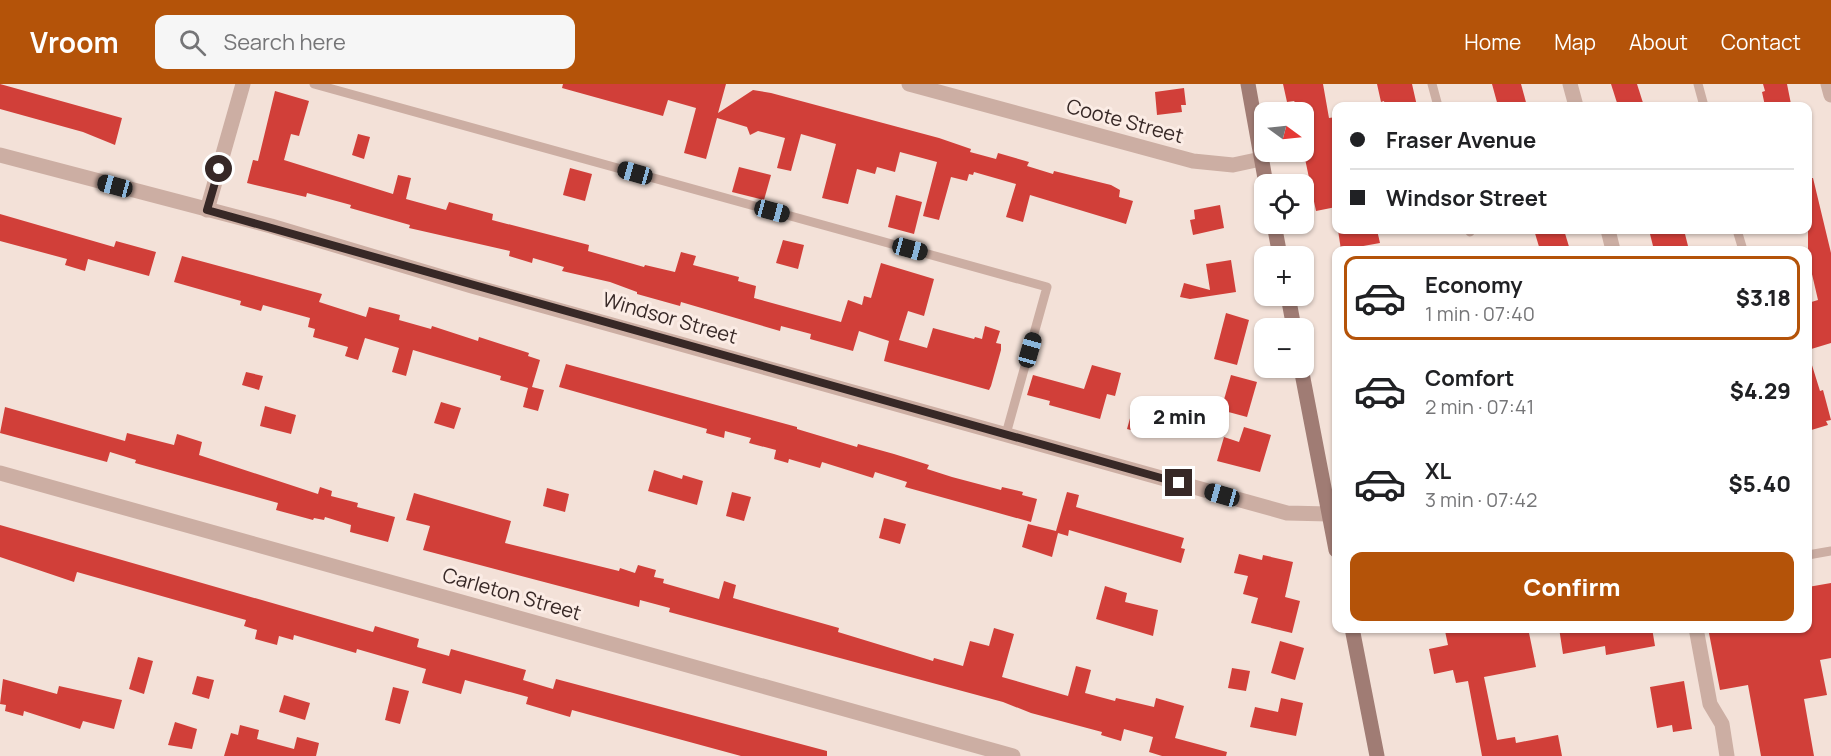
<!DOCTYPE html>
<html lang="en">
<head>
<meta charset="utf-8">
<style>
	:root { --surface:#fff; --page:#f6f6f6; --text:#202124; --muted:#757577; --line:#e0e0e0; --accent:#b45309 }
	body { margin:0; font-family:Manrope,sans-serif; background:var(--page); color:var(--text); height:100vh; display:flex; flex-direction:column; font-size:22px; white-space:nowrap }
	* { box-sizing:border-box; margin:0 }
	p { font-size:20px; color:var(--muted) }
	.icon { flex:none; width:33px; height:33px; fill:none; stroke:currentColor; stroke-width:2; stroke-linecap:round; stroke-linejoin:round }
	.map { position:relative; flex:1; overflow:hidden }
	.side { position:absolute; left:1332px; top:162px; width:480px; height:387px; display:flex; flex-direction:column; background:var(--surface); border-radius:12px; box-shadow:0 2px 4px #0004 }
	.side>* { flex:none }
	.top-card { position:absolute; left:1332px; top:18px; width:480px; height:132px; border-radius:12px; box-shadow:0 2px 4px #0004; display:grid; align-content:center; height:132px; padding:0 18px; background:var(--surface) }
	.needle { width:39px; rotate:105deg }
	.controls { position:absolute; left:1254px; top:18px; display:grid; gap:12px }
	.controls a { display:grid; place-items:center; width:60px; height:60px; border-radius:12px; background:var(--surface); box-shadow:0 2px 4px #0004; font-size:30px }
	.end { position:absolute; width:27px; height:27px; margin:-14px; border:8px solid #372826; background:#fff; box-shadow:0 0 0 3px #fff }
	.from { border-radius:50% }
	.bubble { position:absolute; height:42px; border-radius:12px; background:var(--surface); box-shadow:0 2px 4px #0004; font-size:20px; font-weight:800; line-height:42px; text-align:center }
	.car { position:absolute; width:18px; height:36px; margin:-18px -9px; border-radius:8px; box-shadow:0 0 4px 2px #0007; background:linear-gradient(#222 24%,#8ab4d8 0 40%,#222 0 76%,#8ab4d8 0 86%,#222 0) }
	.top-card b { display:flex; align-items:center; gap:21px; height:57px; font-size:22px }
	.top-card b+b { border-top:2px solid var(--line) }
	.top-card i { width:15px; height:15px; background:var(--text) }
	ul { padding:10px 0 0; list-style:none }
	li { display:flex; align-items:center; gap:18px; height:84px; margin:0 12px 9px; padding:0 6px; border:3px solid transparent; border-radius:12px }
	li div { flex:1 }
	li b { display:block; font-size:22px }
	li em { font-style:normal; font-weight:800 }
	li.on { border-color:var(--accent) }
	li>.icon { width:54px; height:54px; stroke-width:1.5 }
	.button { display:flex; gap:12px; margin-top:auto; padding:12px 18px }
	.button a { flex:1; height:69px; border-radius:12px; background:var(--accent); color:#fff; font-size:24px; font-weight:800; line-height:69px; text-align:center }
	header { display:flex; align-items:center; gap:36px; box-sizing:border-box; height:84px; padding:0 30px; background:var(--accent); color:#fff }
	header strong { font-size:28px }
	nav { display:flex; gap:33px; margin-inline-start:auto; font-size:21px }
	.search { width:420px; height:54px; background:var(--page); display:flex; align-items:center; gap:15px; box-sizing:border-box; padding:0 21px; border-radius:12px; color:var(--muted); font-size:22px }
	.map>svg:first-child { display:block }
</style>
</head>
<body>
<header>
<strong>Vroom</strong>
<div class="search"><svg class="icon" aria-label="search" viewBox="0 0 24 24"><circle cx="10" cy="10" r="6"/><path d="M15 15l6 6"/></svg>Search here</div>
<nav><a>Home</a><a>Map</a><a>About</a><a>Contact</a></nav>
</header>
<div class="map">
<svg width="1831" height="672" viewBox="0 0 1831 672">
	<rect width="100%" height="100%" fill="#f3e1d8"/>
	<!-- building -->
	<g fill="#d13f39">
		<path d="M0 0 122 34 115 61 83 48 0 25Z"/>
		<path d="M563 0H726L718 29 753 6 771 9 939 54 971 65 970 68 996 75 998 69 1029 78 1027 82 1053 90 1054 87 1111 101 1120 106 1119 113 1133 117 1126 140 1030 111 1023 138 1006 133 1016 100 974 88 973 91 969 90 967 97 951 93 939 136 923 132 937 78 900 68 895 88 877 83 875 90 857 85 848 120 822 114 836 60 801 50 791 87 777 84 785 54 758 47 750 51 747 43 717 34 706 75 684 69 696 24 668 16 663 32 562 4Z"/>
		<path d="M1283 0H1323L1329 34 1336 33V123L1316 127 1304 70V20L1297 21 1294 17 1287 18Z"/>
		<path d="M1377 0H1412L1417 22H1385L1384 17 1381 18Z"/>
		<path d="M1492 0H1521L1527 22H1498Z"/>
		<path d="M1611 0H1637L1644 22H1618Z"/>
		<path d="M1763 0H1787L1791 20 1765 22 1762 8 1765 7Z"/>
		<path d="M1184 4 1186 21H1181L1182 28 1157 31 1155 8Z"/>
		<path d="M275 7 309 17 299 52 291 50 284 76 393 110 398 91 411 94 406 115 446 126 449 118 493 130 492 136 589 161 588 167 644 183 645 181 675 188 681 168 696 172 693 181 739 193 738 197 756 202 754 214 841 238 848 216 862 221 864 212 871 214 881 179 934 195 924 232 908 227 899 256 927 264 933 244 974 255 975 253 982 255 985 242 1000 247 996 259 1001 260V266L991 302 989 306 884 277 889 257 859 247 853 267 810 255 811 250 781 242 780 247 681 218 680 222 637 210V208L610 198 562 187 564 183 533 174 532 179 509 172 510 167 409 144 410 141 350 124 351 121 307 109 306 113 247 99 253 76 258 77Z"/>
		<path d="M358 50 370 53 364 75 352 71Z"/>
		<path d="M739 83 771 91 764 116 732 108Z"/>
		<path d="M570 84 592 90 585 117 563 111Z"/>
		<path d="M1808 94H1813L1831 169V259L1808 266V219L1818 216 1808 173Z"/>
		<path d="M896 111 922 118 914 150 888 143Z"/>
		<path d="M1220 121 1224 144 1193 151 1190 136 1195 135 1194 126Z"/>
		<path d="M0 130 114 163 116 157 156 168 149 192 88 175 85 187 65 181 67 175 0 157Z"/>
		<path d="M1338 146H1377L1380 159 1341 166Z"/>
		<path d="M1534 146H1564L1570 166H1540Z"/>
		<path d="M1649 146H1684L1689 166H1654Z"/>
		<path d="M783 156 804 161 798 185 776 179Z"/>
		<path d="M182 172 322 210 319 218 366 233 369 223 400 231 399 236 431 245 432 242 478 257 479 253 529 269 528 272 540 276 532 303 544 306 538 327 523 323 528 304 500 296 501 292 413 266 406 292 392 288 399 264 365 254 358 276 345 272 348 263 313 253 315 245 308 243 310 234 263 221 261 227 240 221 241 217 174 198Z"/>
		<path d="M1231 176 1236 208 1190 215 1180 213 1184 199 1210 206 1206 180Z"/>
		<path d="M1226 229 1249 236 1237 281 1214 275Z"/>
		<path d="M1811 278 1820 307 1823 306 1831 336 1826 337 1828 341 1808 347V279Z"/>
		<path d="M566 280 797 343V345L857 363 858 360 894 370 929 381 927 385 952 393 1001 406 1002 403 1023 408 1022 411 1037 415 1031 438 905 403 907 398 875 388 873 394 822 378 820 384 789 375 788 379 774 375 776 366 749 359 751 354 725 347 724 354 706 349 707 345 559 303Z"/>
		<path d="M1092 281 1121 289 1115 312 1107 310 1100 335 1049 321 1050 317 1027 311 1033 291 1084 305Z"/>
		<path d="M246 288 263 292 259 306 242 301Z"/>
		<path d="M1231 291 1257 298 1247 333 1221 326Z"/>
		<path d="M441 318 461 324 454 345 434 339Z"/>
		<path d="M1134 320 1174 331 1169 350 1162 348 1160 354 1127 345Z"/>
		<path d="M265 322 296 331 291 350 260 342Z"/>
		<path d="M5 323 125 357 127 349 174 361 177 350 202 358 199 371 318 410 320 403 332 407 331 412 358 419 357 423 395 433 388 458 350 448 351 441 325 433 324 436 314 434 313 436 276 426 278 419 135 379 136 376 110 368 107 378 0 349Z"/>
		<path d="M1244 343 1271 351 1260 388 1217 377 1224 353 1239 358Z"/>
		<path d="M654 386 682 395 683 391 703 397 697 421 648 407Z"/>
		<path d="M547 404 569 410 565 428 543 422Z"/>
		<path d="M732 408 751 413 744 437 726 432Z"/>
		<path d="M1067 408 1079 411 1076 423 1184 454 1181 464 1185 465 1181 479 1069 446 1068 452 1058 449 1052 473 1022 463 1028 440 1056 447Z"/>
		<path d="M414 409 511 437 505 459 619 487 620 484 635 489 638 481 656 486 654 493 664 495 663 499 719 515 724 497 736 501 733 514 839 544 838 548 933 577 934 574 963 582 970 557 989 562 994 544 1014 550 1002 593 1068 612 1076 582 1091 586 1085 609 1115 617 1116 614 1154 623 1156 614 1184 622 1175 654 1227 668 1226 672H1162L1149 668 1153 653 1124 645 1121 657 1101 651 1102 648 1031 629 1003 618 669 528 670 524 640 516 639 523 423 466 430 442 406 436Z"/>
		<path d="M884 434 906 440 900 460 879 454Z"/>
		<path d="M0 441 373 548 375 542 419 555 417 563 449 572 451 565 526 586 523 596 553 605 556 595 827 667V672H741L572 626 570 633 526 620 528 613 465 596 461 610 422 599 426 585 357 565 356 569 294 551 293 556 279 552 277 561 255 555 257 546 244 542 246 536 77 488 74 498 0 473Z"/>
		<path d="M1239 470 1262 476 1263 471 1293 478 1285 513 1300 517 1292 549 1251 539 1258 514 1243 510 1248 492 1234 489Z"/>
		<path d="M1831 499V574L1820 576 1827 611 1804 615 1814 672H1761L1748 601 1720 606 1708 544H1808V503Z"/>
		<path d="M1105 502 1127 509 1125 518 1158 526 1153 552 1096 535Z"/>
		<path d="M1457 544H1528L1536 583 1484 593 1497 656 1515 653 1516 659 1558 651 1562 672H1482L1468 597 1456 599 1453 586 1434 590 1429 565 1448 561 1445 547Z"/>
		<path d="M1559 544H1652L1655 562 1606 571 1605 562 1563 570Z"/>
		<path d="M1280 557 1304 564 1295 596 1271 589Z"/>
		<path d="M138 573 153 577 144 610 129 605Z"/>
		<path d="M1232 584 1250 587 1246 607 1228 604Z"/>
		<path d="M197 592 214 596 209 615 192 610Z"/>
		<path d="M3 595 57 610 59 602 122 616 114 645 83 637 80 645 24 627 23 632 5 627 6 621 0 620Z"/>
		<path d="M1684 597 1692 645 1673 648 1672 641 1657 644 1650 603Z"/>
		<path d="M393 603 409 607 400 640 385 636Z"/>
		<path d="M284 611 310 619 305 636 279 628Z"/>
		<path d="M1281 614 1303 619 1296 652 1250 643 1255 623 1278 628Z"/>
		<path d="M175 638 197 645 192 665 168 661Z"/>
		<path d="M240 641 259 646 257 655 294 665 297 653 319 659 316 672H224L231 649 238 651Z"/>
	</g>
	<g fill="none" stroke-linecap="round" stroke-linejoin="round">
		<!-- service -->
		<g stroke="#ccaea3" stroke-width="9">
			<path d="M314 0 1047 203 1006 350"/>
			<path d="M1432 0 1438 22"/>
			<path d="M1698 0 1704 22"/>
			<path d="M1469 146 1470 148"/>
			<path d="M1737 146 1743 166"/>
			<path d="M1808 471 1831 467"/>
		</g>
		<!-- minor -->
		<g stroke="#ccaea3" stroke-width="15">
			<path d="M909 0 1193 77 1233 81 1261 75"/>
			<path d="M1570 0 1576 22"/>
			<path d="M1828 0 1831 11"/>
			<path d="M0 71 271 142 472 202 1287 429 1329 430"/>
			<path d="M207 126 243 0"/>
			<path d="M1608 146 1613 166"/>
			<path d="M0 389 1013 672"/>
			<path d="M1696 544 1710 620 1722 640 1727 672"/>
		</g>
		<!-- secondary -->
		<g stroke="#a07c74" stroke-width="15">
			<path d="M1248 0 1266 100"/>
			<path d="M1274 140 1280 172"/>
			<path d="M1288 212 1294 244"/>
			<path d="M1301 284 1336 466"/>
			<path d="M1352 544 1377 672"/>
		</g>
	</g>
	<g fill="none" stroke-linecap="round" stroke-linejoin="round">
		<!-- route -->
		<path stroke="#372826" stroke-width="8" d="M219 85 207 126 1179 399"/>
	</g>
	<g text-anchor="middle" stroke-width="6" stroke-linejoin="round" paint-order="stroke">
		<!-- street labels -->
		<g font-size="20" fill="#372826" stroke="#fbece5">
			<text transform="translate(1125 37) rotate(15)" y="7">Coote Street</text>
			<text transform="translate(670 234) rotate(16)" y="7">Windsor Street</text>
			<text transform="translate(512 510) rotate(16)" y="7">Carleton Street</text>
		</g>
	</g>
</svg>
<div class="controls">
<a><svg class="needle" viewBox="-14 -14 28 28"><path d="M0-13l5 13h-10z" fill="#e53935"/><path d="M0 13l5-13h-10z" fill="#757577"/></svg></a>
<a><svg class="icon" aria-label="locate" viewBox="0 0 24 24"><circle cx="12" cy="12" r="6"/><path d="M12 2v4M12 18v4M2 12h4M18 12h4"/></svg></a>
<a>+</a>
<a>−</a>
</div>
<i class="end from" style="left:219px;top:85px"></i>
<i class="end" style="left:1179px;top:399px"></i>
<div class="bubble" style="left:1130px;top:312px;width:99px">2 min</div>
<i class="car" style="left:635px;top:89px;rotate:286deg"></i>
<i class="car" style="left:115px;top:102px;rotate:285deg"></i>
<i class="car" style="left:772px;top:127px;rotate:105deg"></i>
<i class="car" style="left:910px;top:165px;rotate:105deg"></i>
<i class="car" style="left:1030px;top:266px;rotate:16deg"></i>
<i class="car" style="left:1222px;top:411px;rotate:286deg"></i>
<div class="top-card">
<b><i class="from"></i>Fraser Avenue</b>
<b><i></i>Windsor Street</b>
</div>
<section class="side">
<ul>
<li class="on"><svg class="icon" aria-label="car" viewBox="0 0 24 24"><path d="M5 17H2v-5l4-1 3-4h7l3 4 3 1v5h-3M9 17h6M6 11h13"/><circle cx="7" cy="17" r="2"/><circle cx="17" cy="17" r="2"/></svg><div><b>Economy</b><p>1 min · 07:40</p></div><em>$3.18</em></li>
<li><svg class="icon" aria-label="car" viewBox="0 0 24 24"><path d="M5 17H2v-5l4-1 3-4h7l3 4 3 1v5h-3M9 17h6M6 11h13"/><circle cx="7" cy="17" r="2"/><circle cx="17" cy="17" r="2"/></svg><div><b>Comfort</b><p>2 min · 07:41</p></div><em>$4.29</em></li>
<li><svg class="icon" aria-label="car" viewBox="0 0 24 24"><path d="M5 17H2v-5l4-1 3-4h7l3 4 3 1v5h-3M9 17h6M6 11h13"/><circle cx="7" cy="17" r="2"/><circle cx="17" cy="17" r="2"/></svg><div><b>XL</b><p>3 min · 07:42</p></div><em>$5.40</em></li>
</ul>
<div class="button"><a>Confirm</a></div>
</section>
</div>
</body>
</html>
